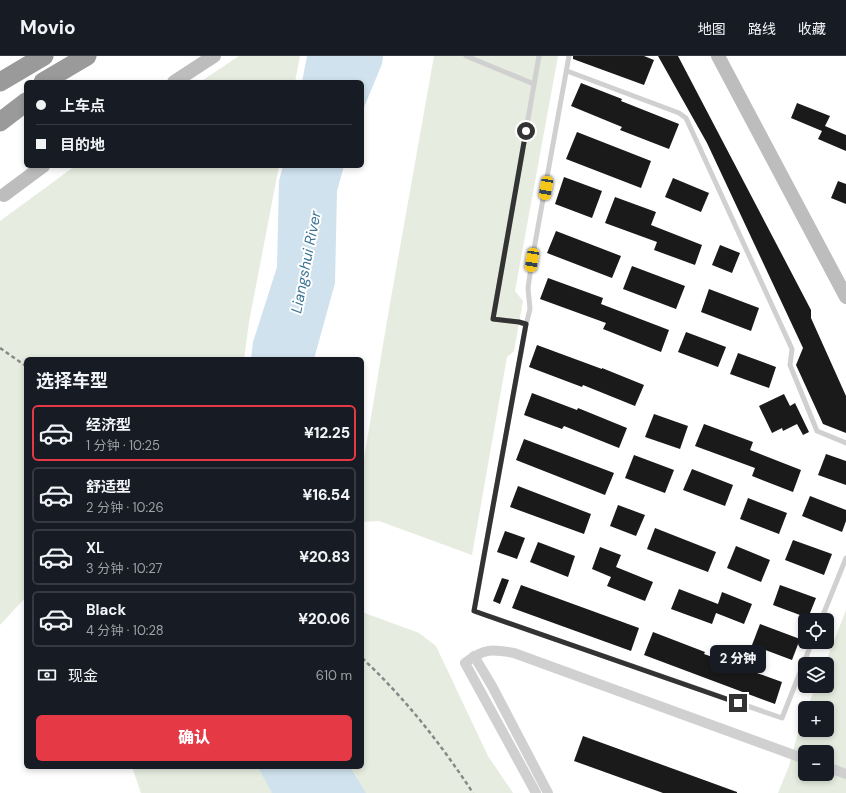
<!DOCTYPE html>
<html lang="zh">
<head>
<meta charset="utf-8">
<style>
	:root { --surface:#171b24; --page:#242831; --text:#f1f3f6; --muted:#9ea1a6; --line:#363941; --accent:#e63946 }
	body { margin:0; font-family:"DM Sans","Noto Sans SC",sans-serif; background:var(--page); color:var(--text); height:100vh; display:flex; flex-direction:column; font-size:15px; white-space:nowrap }
	* { box-sizing:border-box; margin:0 }
	p { font-size:13px; color:var(--muted) }
	.icon { flex:none; width:22px; height:22px; fill:none; stroke:currentColor; stroke-width:2; stroke-linecap:round; stroke-linejoin:round }
	.map { position:relative; flex:1; overflow:hidden }
	.side { position:absolute; left:24px; top:301px; width:340px; height:412px; display:flex; flex-direction:column; background:var(--surface); border-radius:6px; box-shadow:0 2px 6px #0003 }
	.side>* { flex:none }
	.hud { position:absolute; left:24px; top:24px; width:340px; height:88px; border-radius:6px; box-shadow:0 2px 6px #0003; display:grid; align-content:center; height:88px; padding:0 12px; background:var(--surface) }
	.controls { position:absolute; left:798px; top:557px; display:grid; gap:8px }
	.controls a { display:grid; place-items:center; width:36px; height:36px; border-radius:6px; background:var(--surface); box-shadow:0 2px 6px #0003; font-size:20px }
	.end { position:absolute; width:18px; height:18px; margin:-9px; border:5px solid #333; background:#fff; box-shadow:0 0 0 2px #fff }
	.from { border-radius:50% }
	.bubble { position:absolute; height:28px; border-radius:6px; background:var(--surface); box-shadow:0 2px 6px #0003; font-size:13px; font-weight:800; line-height:28px; text-align:center }
	.car { position:absolute; width:12px; height:24px; margin:-12px -6px; border-radius:5px; box-shadow:0 0 3px 1px #0007; background:linear-gradient(#f5c518 24%,#345 0 40%,#f5c518 0 76%,#345 0 86%,#f5c518 0) }
	.hud b { display:flex; align-items:center; gap:14px; height:38px; font-size:15px }
	.hud b+b { border-top:1px solid var(--line) }
	.hud i { width:10px; height:10px; background:var(--text) }
	ul { padding:0; list-style:none }
	li { display:flex; align-items:center; gap:12px; height:56px; margin:0 8px 6px; padding:0 4px; border:2px solid var(--line); border-radius:6px }
	li div { flex:1 }
	li b { display:block; font-size:15px }
	li em { font-style:normal; font-weight:800 }
	li.selected { border-color:var(--accent) }
	li>.icon { width:36px; height:36px; stroke-width:1.5 }
	h2 { padding:0 12px; font-size:18px; line-height:48px }
	.pay { display:flex; align-items:center; gap:10px; height:44px; padding:0 12px; font-size:15px }
	.pay p { margin-inline-start:auto }
	.button { display:flex; gap:8px; margin-top:auto; padding:8px 12px }
	.button a { flex:1; height:46px; border-radius:6px; background:var(--accent); color:#fff; font-size:16px; font-weight:800; line-height:46px; text-align:center }
	header { display:flex; align-items:center; gap:24px; box-sizing:border-box; height:56px; padding:0 20px; background:var(--surface); border-bottom:1px solid var(--line) }
	header strong { font-size:19px }
	nav { display:flex; gap:22px; margin-inline-start:auto; font-size:14px }
	.map>svg:first-child { display:block }
</style>
</head>
<body>
<header>
<strong>Movio</strong>
<nav><a>地图</a><a>路线</a><a>收藏</a></nav>
</header>
<div class="map">
<svg width="846" height="737" viewBox="0 0 846 737">
	<rect width="100%" height="100%" fill="#fff"/>
	<!-- green -->
	<g fill="#e6ecdf" fill-rule="evenodd">
		<path d="M239 0H300L295 26H200Z"/>
		<path d="M434 0H558L515 235 523 245 514 295 507 301 472 499 379 465 362 466V415L388 259Z"/>
		<path d="M75 110H279L249 266 244 303H26V541L0 569V165Z"/>
		<path d="M846 554V737H778L789 710 799 673 805 658V674H827V652H807L816 630H827V608H825ZM805 696H827V718H805Z"/>
		<path d="M362 556 419 577 436 590 488 700 513 737H141L132 711H362Z"/>
	</g>
	<!-- water -->
	<g fill="#cfe2ee">
		<path d="M307 0H383L382 8 362 56V26H302Z"/>
		<path d="M283 110H344L337 135 335 227 314 303H251L253 286 277 211 279 125Z"/>
		<path d="M258 711H350L366 737H272Z"/>
	</g>
	<!-- building -->
	<g fill="#1a1a1a">
		<path d="M573 0H644L654 4 644 29 573 3Z"/>
		<path d="M658 0H678L811 254V262L846 340V377L823 368 796 309 803 292 707 87Z"/>
		<path d="M581 27 622 43 621 45 679 68 669 93 620 74 622 71 571 50Z"/>
		<path d="M797 47 830 60 825 70 846 79V95L818 83 822 75 791 62Z"/>
		<path d="M577 76 651 105 641 132 566 103Z"/>
		<path d="M564 121 602 135 592 162 555 148Z"/>
		<path d="M673 122 709 137 701 156 665 141Z"/>
		<path d="M838 125 846 128V148L831 142Z"/>
		<path d="M615 141 656 156 651 169 702 189 695 209 654 194 657 186 605 167Z"/>
		<path d="M556 175 621 200 612 222 547 197Z"/>
		<path d="M720 189 740 197 732 217 712 209Z"/>
		<path d="M632 210 685 230 676 253 623 233Z"/>
		<path d="M548 222 603 242 601 248 669 274 661 296 603 273 606 267 540 243Z"/>
		<path d="M709 233 759 252 751 275 701 256Z"/>
		<path d="M686 276 726 291 718 311 678 296Z"/>
		<path d="M537 289 602 313V312L644 329 635 350 583 329 582 331 529 311Z"/>
		<path d="M738 297 776 311 769 332 730 318Z"/>
		<path d="M532 337 577 354 578 352 627 372 619 392 564 370 562 373 524 359Z"/>
		<path d="M784 338 790 350 795 347 809 376 803 379 797 368 783 375 782 372 772 377 759 350Z"/>
		<path d="M654 358 688 370 680 393 645 381Z"/>
		<path d="M704 368 753 386 750 394 801 414 793 436 752 420 755 412 695 390Z"/>
		<path d="M524 383 614 417 605 439 516 404Z"/>
		<path d="M826 398 846 405V429L818 419Z"/>
		<path d="M634 399 674 414 665 437 625 422Z"/>
		<path d="M692 413 733 429 725 450 683 434Z"/>
		<path d="M518 430 591 458 584 478 510 451Z"/>
		<path d="M810 440 846 454V465L842 476 802 460Z"/>
		<path d="M748 442 787 457 779 478 740 463Z"/>
		<path d="M618 449 645 459 636 480 610 470Z"/>
		<path d="M655 472 716 496 708 516 647 493Z"/>
		<path d="M505 475 525 482 517 503 497 496Z"/>
		<path d="M793 484 832 498 824 519 785 504Z"/>
		<path d="M538 486 575 500 568 521 530 506Z"/>
		<path d="M736 490 770 504 761 526 727 512Z"/>
		<path d="M600 491 621 499 616 511 653 526 645 545 607 530 611 521 592 513Z"/>
		<path d="M502 522 509 524 500 548 493 545Z"/>
		<path d="M521 529 639 572 631 595 512 552Z"/>
		<path d="M780 529 816 542 808 562 773 549Z"/>
		<path d="M679 533 718 548 722 536 752 548 744 568 716 557 712 568 671 553Z"/>
		<path d="M760 568 800 583 792 604 752 589Z"/>
		<path d="M653 576 705 596 704 598 782 626 775 648 644 599Z"/>
		<path d="M583 680 737 736V737H663L574 705Z"/>
	</g>
	<g fill="none" stroke-linecap="round" stroke-linejoin="round">
		<!-- lane -->
		<g stroke="#d0d0d0" stroke-width="5">
			<path d="M466 0 534 28"/>
			<path d="M539 0 493 263 519 266 526 269 474 555 782 662 812 586"/>
			<path d="M567 15 679 57 686 62 792 293 790 309 817 375 846 387"/>
			<path d="M526 269 530 253 528 232 532 204 569 0"/>
			<path d="M821 564 846 502"/>
		</g>
		<!-- street -->
		<g stroke="#d0d0d0" stroke-width="10">
			<path d="M474 600 492 630 548 737"/>
			<path d="M827 711 846 718"/>
			<path d="M536 737 465 607C484 592 492 593 514 597L805 703"/>
		</g>
		<!-- secondary -->
		<g stroke="#bdbdbd" stroke-width="14">
			<path d="M718 0 846 241"/>
			<path d="M174 26 214 0"/>
			<path d="M4 139 43 110"/>
		</g>
		<!-- highway -->
		<g stroke="#9a9a9a" stroke-width="19">
			<path d="M0 26 44 0"/>
			<path d="M43 26 87 0"/>
			<path d="M0 66 26 46"/>
		</g>
		<!-- rail -->
		<g stroke="#888" stroke-width="2.5" stroke-dasharray="4 3" stroke-linecap="butt">
			<path d="M0 292 26 310"/>
			<path d="M362 602C405 642 441 688 473 737"/>
		</g>
	</g>
	<g fill="none" stroke-linecap="round" stroke-linejoin="round">
		<!-- route -->
		<path stroke="#333" stroke-width="5" d="M526 75 493 263 519 266 526 268 474 555 738 647"/>
	</g>
	<g text-anchor="middle" stroke-width="4" stroke-linejoin="round" paint-order="stroke">
		<!-- water labels -->
		<g font-size="15" font-style="italic" fill="#3f7597" stroke="#fff">
			<text transform="translate(306 206) rotate(-79)" y="5">Liangshui River</text>
		</g>
	</g>
</svg>
<div class="controls">
<a><svg class="icon" aria-label="locate" viewBox="0 0 24 24"><circle cx="12" cy="12" r="6"/><path d="M12 2v4M12 18v4M2 12h4M18 12h4"/></svg></a>
<a><svg class="icon" aria-label="layers" viewBox="0 0 24 24"><path d="M12 4l9 5-9 5-9-5zM3 14l9 5 9-5"/></svg></a>
<a>+</a>
<a>−</a>
</div>
<i class="end from" style="left:526px;top:75px"></i>
<i class="end" style="left:738px;top:647px"></i>
<div class="bubble" style="left:710px;top:589px;width:56px">2 分钟</div>
<i class="car" style="left:546px;top:132px;rotate:190deg"></i>
<i class="car" style="left:532px;top:204px;rotate:189deg"></i>
<div class="hud">
<b><i class="from"></i>上车点</b>
<b><i></i>目的地</b>
</div>
<section class="side">
<h2>选择车型</h2>
<ul>
<li class="selected"><svg class="icon" aria-label="car" viewBox="0 0 24 24"><path d="M5 17H2v-5l4-1 3-4h7l3 4 3 1v5h-3M9 17h6M6 11h13"/><circle cx="7" cy="17" r="2"/><circle cx="17" cy="17" r="2"/></svg><div><b>经济型</b><p>1 分钟 · 10:25</p></div><em>¥12.25</em></li>
<li><svg class="icon" aria-label="car" viewBox="0 0 24 24"><path d="M5 17H2v-5l4-1 3-4h7l3 4 3 1v5h-3M9 17h6M6 11h13"/><circle cx="7" cy="17" r="2"/><circle cx="17" cy="17" r="2"/></svg><div><b>舒适型</b><p>2 分钟 · 10:26</p></div><em>¥16.54</em></li>
<li><svg class="icon" aria-label="car" viewBox="0 0 24 24"><path d="M5 17H2v-5l4-1 3-4h7l3 4 3 1v5h-3M9 17h6M6 11h13"/><circle cx="7" cy="17" r="2"/><circle cx="17" cy="17" r="2"/></svg><div><b>XL</b><p>3 分钟 · 10:27</p></div><em>¥20.83</em></li>
<li><svg class="icon" aria-label="car" viewBox="0 0 24 24"><path d="M5 17H2v-5l4-1 3-4h7l3 4 3 1v5h-3M9 17h6M6 11h13"/><circle cx="7" cy="17" r="2"/><circle cx="17" cy="17" r="2"/></svg><div><b>Black</b><p>4 分钟 · 10:28</p></div><em>¥20.06</em></li>
</ul>
<div class="pay"><svg class="icon" aria-label="cash" viewBox="0 0 24 24"><path d="M3 7h18v10H3z"/><circle cx="12" cy="12" r="2"/></svg>现金<p>610 m</p></div>
<div class="button"><a>确认</a></div>
</section>
</div>
</body>
</html>
